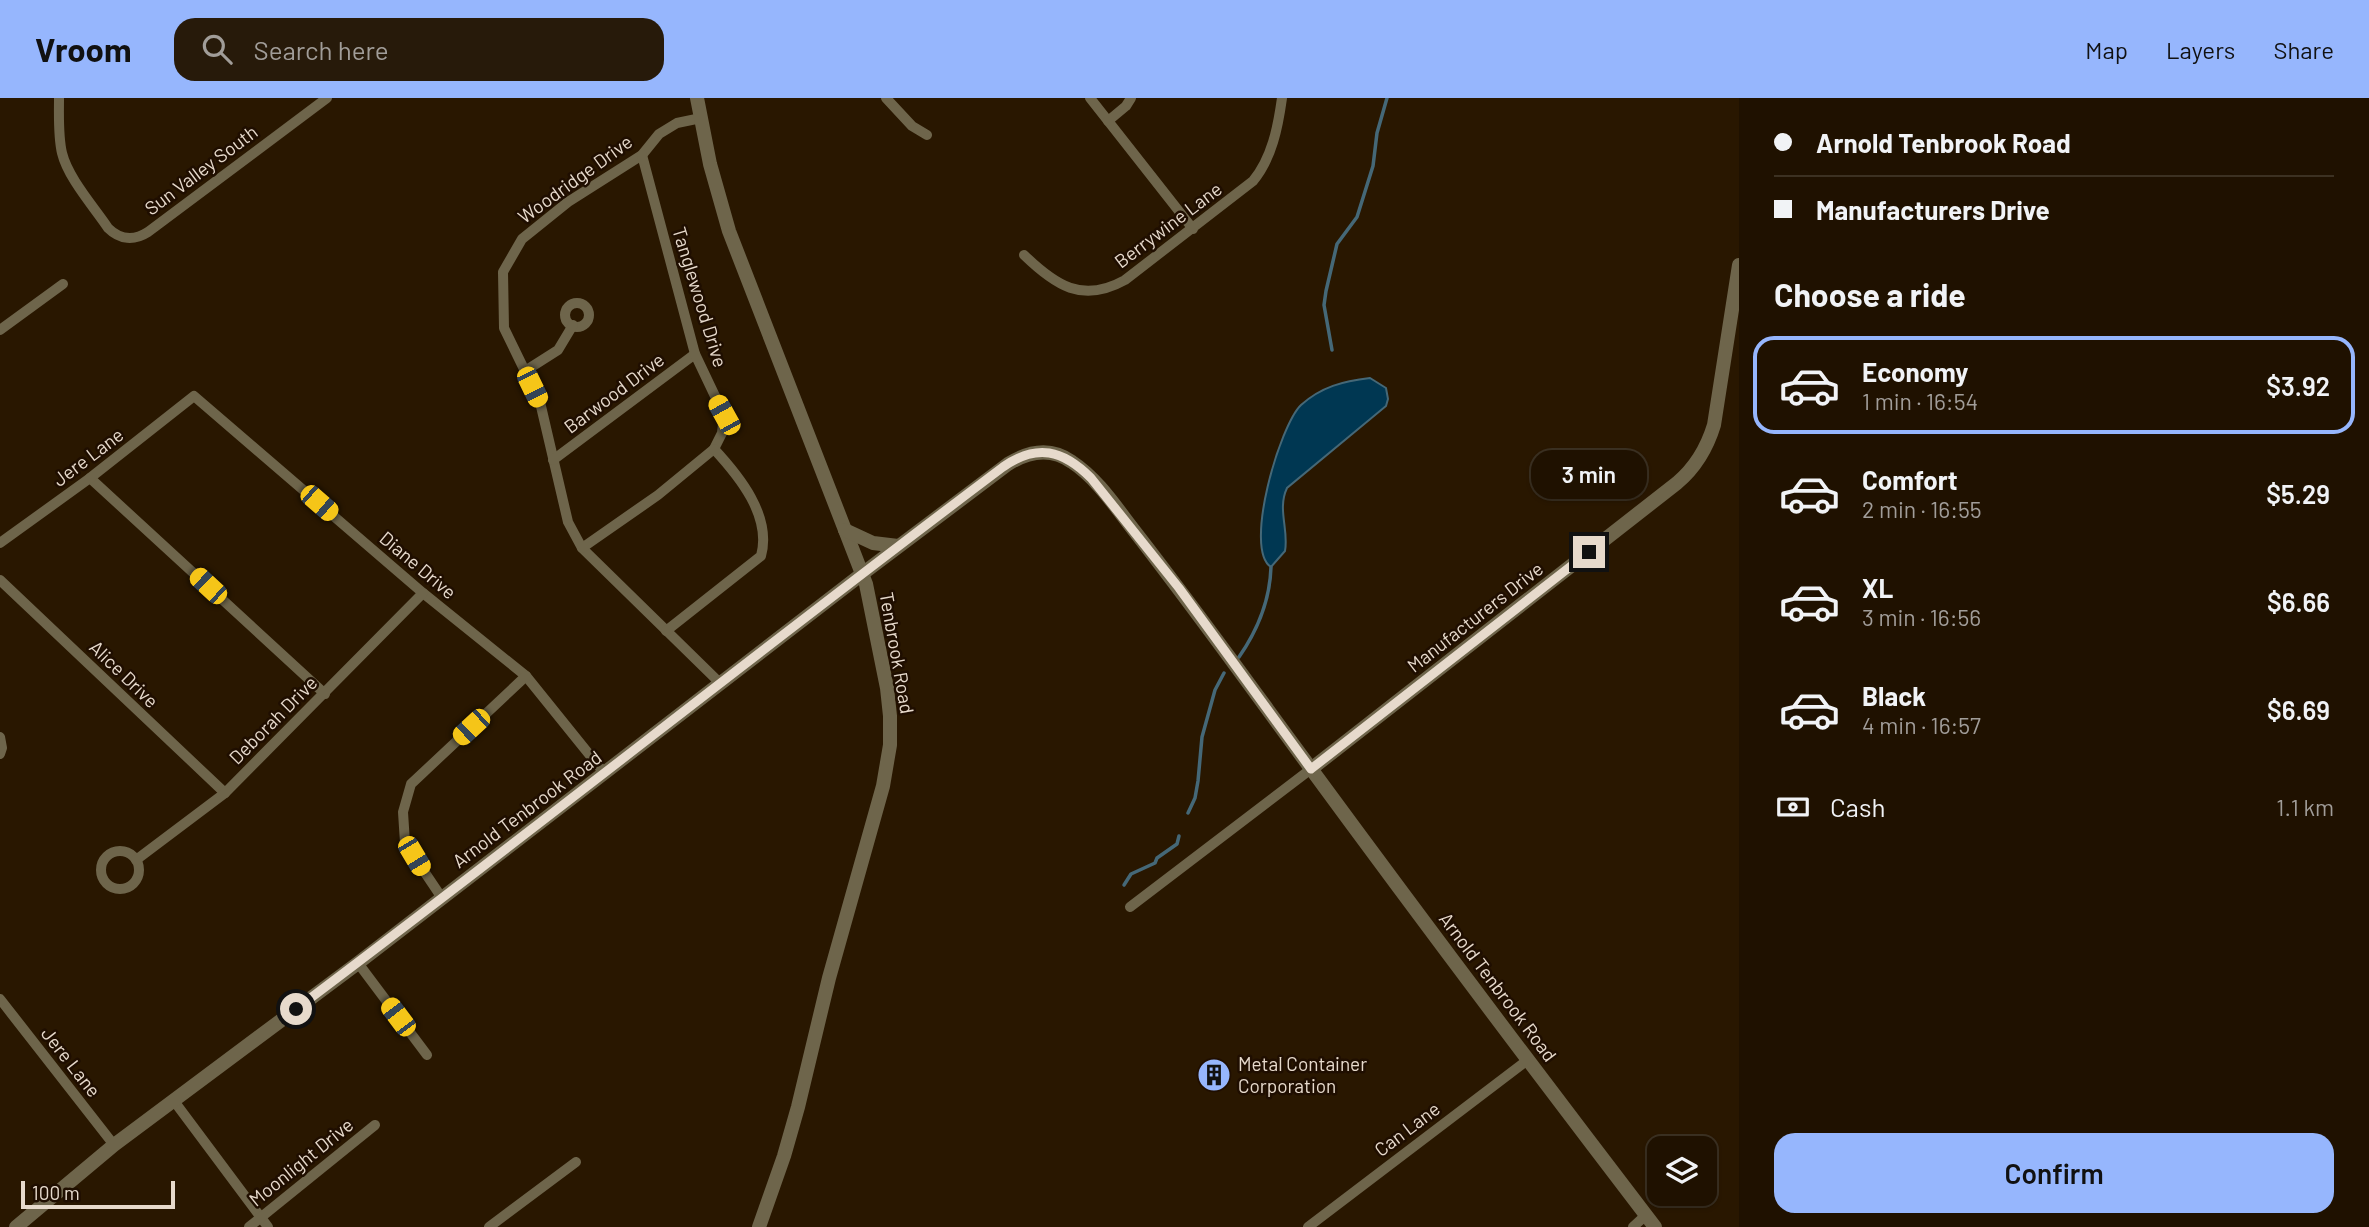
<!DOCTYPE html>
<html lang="en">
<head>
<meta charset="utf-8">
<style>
	:root { --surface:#1f1100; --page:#271a0a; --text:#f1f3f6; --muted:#a19d99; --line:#3c3122; --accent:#96b6fd }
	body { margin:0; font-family:Barlow,sans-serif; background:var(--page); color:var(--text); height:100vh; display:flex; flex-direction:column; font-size:26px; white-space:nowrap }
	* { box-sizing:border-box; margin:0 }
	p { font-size:23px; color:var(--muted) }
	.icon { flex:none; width:38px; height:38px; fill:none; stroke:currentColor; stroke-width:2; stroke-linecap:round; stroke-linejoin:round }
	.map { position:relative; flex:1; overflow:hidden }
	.drawer { display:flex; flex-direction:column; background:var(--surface); width:630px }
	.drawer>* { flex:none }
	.hud { display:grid; align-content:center; height:154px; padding:0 35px; background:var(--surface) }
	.fabs { position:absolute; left:1647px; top:1038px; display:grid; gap:14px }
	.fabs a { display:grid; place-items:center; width:70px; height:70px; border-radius:14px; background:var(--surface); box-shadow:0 2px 5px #0004,0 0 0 2px var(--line); font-size:35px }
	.scale { position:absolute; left:21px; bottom:18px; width:154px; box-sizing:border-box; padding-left:7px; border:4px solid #e7dacc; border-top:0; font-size:19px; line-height:24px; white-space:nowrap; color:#e7dacc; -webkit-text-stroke:5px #1f0e00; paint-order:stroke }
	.end { position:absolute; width:32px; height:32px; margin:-16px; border:9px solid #e7dacc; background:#111; box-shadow:0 0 0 4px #111 }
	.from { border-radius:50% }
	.bubble { position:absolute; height:49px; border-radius:21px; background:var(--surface); box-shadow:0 2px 5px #0004,0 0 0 2px var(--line); font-size:23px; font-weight:600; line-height:49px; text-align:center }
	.car { position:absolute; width:21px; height:42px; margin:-21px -10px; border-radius:9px; box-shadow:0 0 5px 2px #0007; background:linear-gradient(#f5c518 24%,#345 0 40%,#f5c518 0 76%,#345 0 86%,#f5c518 0) }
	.hud b { display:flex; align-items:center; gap:24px; height:66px; font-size:26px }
	.hud b+b { border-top:2px solid var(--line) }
	.hud i { width:18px; height:18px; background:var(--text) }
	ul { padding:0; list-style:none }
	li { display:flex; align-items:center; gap:21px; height:98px; margin:0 14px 10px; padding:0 21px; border:4px solid transparent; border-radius:21px }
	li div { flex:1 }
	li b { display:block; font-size:26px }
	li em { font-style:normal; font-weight:600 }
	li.current { border-color:var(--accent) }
	li>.icon { width:63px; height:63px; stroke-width:1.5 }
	h2 { padding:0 35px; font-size:32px; line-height:84px }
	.pay { display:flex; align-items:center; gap:18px; height:77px; padding:0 35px; font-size:26px }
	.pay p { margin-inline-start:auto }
	.primary-button { display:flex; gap:14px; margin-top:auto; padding:14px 35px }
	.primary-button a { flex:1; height:80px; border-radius:21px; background:var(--accent); color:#111; font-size:28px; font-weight:600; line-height:80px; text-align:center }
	header { display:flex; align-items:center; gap:42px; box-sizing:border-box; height:98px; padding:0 35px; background:var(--accent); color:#111 }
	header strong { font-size:33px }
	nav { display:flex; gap:38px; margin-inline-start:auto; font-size:24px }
	.search { width:490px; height:63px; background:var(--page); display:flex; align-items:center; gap:18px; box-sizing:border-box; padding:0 24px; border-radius:21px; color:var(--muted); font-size:26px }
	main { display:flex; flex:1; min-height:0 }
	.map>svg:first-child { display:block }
</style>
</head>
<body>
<header>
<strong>Vroom</strong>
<div class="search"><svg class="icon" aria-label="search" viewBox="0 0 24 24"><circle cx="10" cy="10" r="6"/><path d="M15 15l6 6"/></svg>Search here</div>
<nav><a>Map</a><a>Layers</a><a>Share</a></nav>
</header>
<main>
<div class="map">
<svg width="1739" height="1129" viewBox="0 0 1739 1129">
	<rect width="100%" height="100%" fill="#291700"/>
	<!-- water -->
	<path fill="#003752" stroke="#456877" stroke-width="2" d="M1370 280 1386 290 1388 301 1386 308 1287 390C1277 411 1289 432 1285 453L1271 469C1243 451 1280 327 1301 307 1321 289 1343 283 1370 280Z"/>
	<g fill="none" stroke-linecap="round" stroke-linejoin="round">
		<!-- stream -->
		<g stroke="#456877" stroke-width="3.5">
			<path d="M1332 252 1324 207 1326 193 1337 146 1357 119 1373 68 1377 35 1387 0"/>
			<path d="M1239 559C1257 533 1270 501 1271 469"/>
			<path d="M1188 715 1195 700 1198 683 1202 639 1215 592 1224 575"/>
			<path d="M1124 787 1131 776 1155 765 1157 760 1177 746 1179 738"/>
		</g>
		<!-- minor -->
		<g stroke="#6e654b" stroke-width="10">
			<path d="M59 0C59 18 58 38 62 55 68 80 94 109 108 130 120 142 134 143 148 134L327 0"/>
			<path d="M886 0 912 28 927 37"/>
			<path d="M1090 0 1193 131"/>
			<path d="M701 20 677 25 659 36 642 57 568 104 522 141 503 174 504 230 540 304 568 424 582 450 721 586"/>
			<path d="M1108 23 1126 8 1131 0"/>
			<path d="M1024 157C1055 187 1082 206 1125 182L1253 83C1272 60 1278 29 1282 0"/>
			<circle cx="577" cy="217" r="12"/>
			<path d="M0 232 63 186"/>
			<path d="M525 273 558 252 573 227"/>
			<path d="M553 362 695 256"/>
			<path d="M90 380 325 596"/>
			<path d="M0 445 90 380 194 298 423 495 526 578 605 676"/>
			<path d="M582 450 658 397 714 351 722 335 724 317 695 256 642 57"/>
			<path d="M0 482 225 695"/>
			<path d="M666 533 761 458C772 418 739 378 714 351"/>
			<path d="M0 639 2 650 0 656"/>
			<circle cx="120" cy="772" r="19"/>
			<path d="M136 762 225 695 423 495"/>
			<path d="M442 800 405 745 403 714 411 686 526 578"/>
			<path d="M1130 809 1311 671"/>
			<path d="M358 865 427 957"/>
			<path d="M0 901 114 1047"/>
			<path d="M174 1003 268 1129"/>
			<path d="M249 1129 375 1027"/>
			<path d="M489 1129 576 1064"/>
			<path d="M1308 1129 1529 961"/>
			<path d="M1633 1129 1646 1117"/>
		</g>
		<!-- tertiary -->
		<g stroke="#6e654b" stroke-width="14">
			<path d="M697 0 710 66 729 133 866 486 887 590 890 618V647L883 688 829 880 798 1009 784 1058 759 1129"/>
			<path d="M845 432 873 445 898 448"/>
			<path d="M1311 671 1677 385C1696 369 1707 350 1714 327L1739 167"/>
			<path d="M16 1129 114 1047 358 865 862 476 1008 366C1029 353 1051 349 1072 364 1098 381 1117 411 1136 435 1181 493 1225 553 1268 612 1395 786 1524 958 1655 1129"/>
		</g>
	</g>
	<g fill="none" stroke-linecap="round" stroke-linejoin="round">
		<!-- route -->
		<path stroke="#e7dacc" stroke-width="9" d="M296 911C533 733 766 547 1003 369 1037 345 1063 352 1091 380L1179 490 1311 671 1589 454"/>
	</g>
	<!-- icons -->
	<defs>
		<symbol id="building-disc" viewBox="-11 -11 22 22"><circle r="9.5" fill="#96b6fd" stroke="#1f0e00"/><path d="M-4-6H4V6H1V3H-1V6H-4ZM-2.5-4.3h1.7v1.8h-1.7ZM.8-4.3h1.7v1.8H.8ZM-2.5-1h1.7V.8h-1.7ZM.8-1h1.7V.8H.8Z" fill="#111"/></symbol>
	</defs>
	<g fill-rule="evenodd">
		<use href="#building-disc" x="1195" y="958" width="38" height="38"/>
	</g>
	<g text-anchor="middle" stroke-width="5" stroke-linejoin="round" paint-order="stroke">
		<!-- street labels -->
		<g font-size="19" fill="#e7dacc" stroke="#1f0e00">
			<text transform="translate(201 72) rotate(-37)" y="7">Sun Valley South</text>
			<text transform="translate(575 81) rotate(-36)" y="7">Woodridge Drive</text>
			<text transform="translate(1168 127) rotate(-37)" y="7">Berrywine Lane</text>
			<text transform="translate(700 199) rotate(73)" y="7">Tanglewood Drive</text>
			<text transform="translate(614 295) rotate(-37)" y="7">Barwood Drive</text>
			<text transform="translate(88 359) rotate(-37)" y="7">Jere Lane</text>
			<text transform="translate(418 467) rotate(40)" y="7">Diane Drive</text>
			<text transform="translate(1475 519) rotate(-38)" y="7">Manufacturers Drive</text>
			<text transform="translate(897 555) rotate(80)" y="7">Tenbrook Road</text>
			<text transform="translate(124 576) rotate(44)" y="7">Alice Drive</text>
			<text transform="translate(273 622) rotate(-45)" y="7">Deborah Drive</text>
			<text transform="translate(527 711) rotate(-37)" y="7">Arnold Tenbrook Road</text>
			<text transform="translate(1498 889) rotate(53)" y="7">Arnold Tenbrook Road</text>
			<text transform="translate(71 964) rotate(52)" y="7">Jere Lane</text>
			<text transform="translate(1407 1031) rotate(-37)" y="7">Can Lane</text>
			<text transform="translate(301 1064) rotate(-39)" y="7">Moonlight Drive</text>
		</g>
		<!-- poi labels -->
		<g font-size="19" fill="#e7dacc" stroke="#1f0e00" text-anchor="start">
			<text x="1238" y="973">Metal Container<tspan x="1238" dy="22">Corporation</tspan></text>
		</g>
	</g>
</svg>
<div class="fabs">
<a><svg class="icon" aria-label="layers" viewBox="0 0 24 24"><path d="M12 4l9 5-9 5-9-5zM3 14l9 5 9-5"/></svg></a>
</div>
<div class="scale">100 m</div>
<i class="end from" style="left:296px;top:911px"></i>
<i class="end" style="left:1589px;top:454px"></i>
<div class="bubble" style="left:1531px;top:352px;width:116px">3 min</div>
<i class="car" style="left:532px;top:289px;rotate:154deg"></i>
<i class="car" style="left:724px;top:317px;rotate:331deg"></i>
<i class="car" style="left:319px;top:405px;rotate:131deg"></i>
<i class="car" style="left:208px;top:488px;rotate:313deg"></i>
<i class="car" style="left:471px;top:629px;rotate:227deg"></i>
<i class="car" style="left:414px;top:758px;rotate:149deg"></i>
<i class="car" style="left:398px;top:919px;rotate:323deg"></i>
</div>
<section class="drawer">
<div class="hud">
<b><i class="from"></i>Arnold Tenbrook Road</b>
<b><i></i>Manufacturers Drive</b>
</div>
<h2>Choose a ride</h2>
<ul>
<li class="current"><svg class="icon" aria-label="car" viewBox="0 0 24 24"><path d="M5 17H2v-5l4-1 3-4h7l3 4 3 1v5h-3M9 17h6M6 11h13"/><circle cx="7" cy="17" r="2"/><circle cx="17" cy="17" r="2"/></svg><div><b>Economy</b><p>1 min · 16:54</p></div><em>$3.92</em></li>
<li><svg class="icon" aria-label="car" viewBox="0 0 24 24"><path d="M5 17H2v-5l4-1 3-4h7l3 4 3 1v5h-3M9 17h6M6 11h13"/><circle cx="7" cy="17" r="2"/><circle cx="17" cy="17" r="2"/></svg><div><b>Comfort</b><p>2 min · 16:55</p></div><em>$5.29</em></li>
<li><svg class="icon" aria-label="car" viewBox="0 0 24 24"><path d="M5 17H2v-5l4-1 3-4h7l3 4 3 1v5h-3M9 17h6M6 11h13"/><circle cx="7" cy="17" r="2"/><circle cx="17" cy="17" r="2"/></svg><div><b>XL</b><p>3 min · 16:56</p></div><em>$6.66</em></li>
<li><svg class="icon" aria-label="car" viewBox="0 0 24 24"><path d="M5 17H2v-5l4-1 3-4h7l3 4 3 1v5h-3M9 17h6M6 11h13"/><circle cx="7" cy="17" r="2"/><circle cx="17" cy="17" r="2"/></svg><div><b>Black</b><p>4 min · 16:57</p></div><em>$6.69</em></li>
</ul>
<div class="pay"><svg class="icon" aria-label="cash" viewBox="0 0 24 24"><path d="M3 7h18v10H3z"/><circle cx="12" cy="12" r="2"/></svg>Cash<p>1.1 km</p></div>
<div class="primary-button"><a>Confirm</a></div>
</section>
</main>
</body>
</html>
